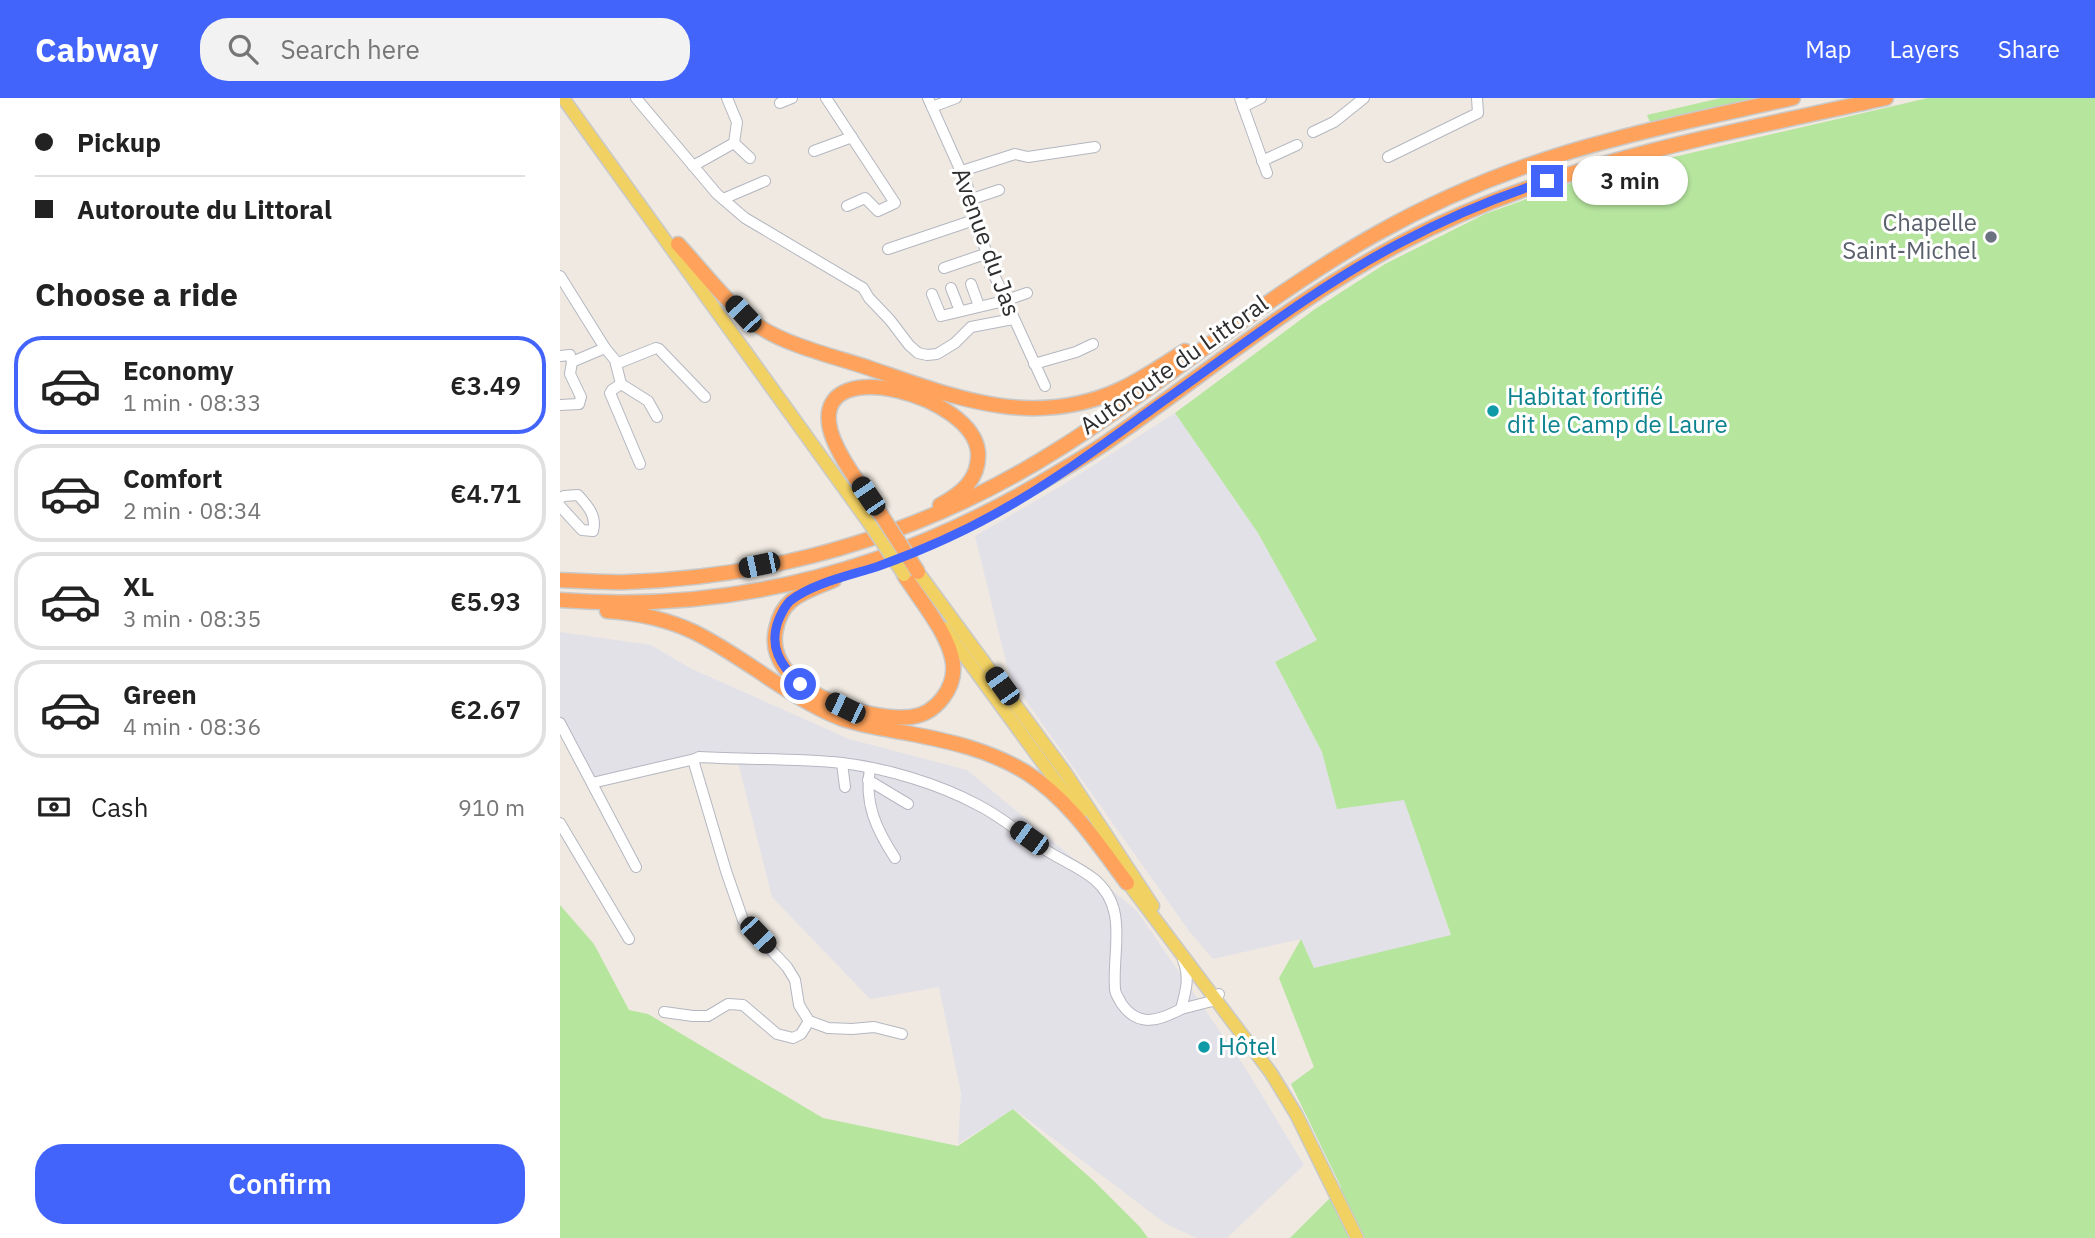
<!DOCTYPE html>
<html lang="en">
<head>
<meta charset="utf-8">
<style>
	:root { --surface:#fff; --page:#f2f2f2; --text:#222; --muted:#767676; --line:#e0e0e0; --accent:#4264fb }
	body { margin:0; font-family:"IBM Plex Sans",sans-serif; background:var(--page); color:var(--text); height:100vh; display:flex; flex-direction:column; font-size:26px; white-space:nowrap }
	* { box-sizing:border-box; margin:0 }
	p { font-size:23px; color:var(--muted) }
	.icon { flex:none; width:38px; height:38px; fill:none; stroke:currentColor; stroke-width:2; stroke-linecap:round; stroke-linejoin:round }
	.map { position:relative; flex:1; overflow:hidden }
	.panel { display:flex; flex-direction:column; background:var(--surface); width:560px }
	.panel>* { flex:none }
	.banner { display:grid; align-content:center; height:154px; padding:0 35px; background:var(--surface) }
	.end { position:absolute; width:32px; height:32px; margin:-16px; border:9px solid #4264fb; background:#fff; box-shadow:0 0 0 4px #fff }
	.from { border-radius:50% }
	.bubble { position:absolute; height:49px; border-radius:24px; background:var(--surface); box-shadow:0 2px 5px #0004; font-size:23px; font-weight:600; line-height:49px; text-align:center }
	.car { position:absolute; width:21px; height:42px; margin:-21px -10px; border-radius:9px; box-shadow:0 0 5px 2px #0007; background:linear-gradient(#222 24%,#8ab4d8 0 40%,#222 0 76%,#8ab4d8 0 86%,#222 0) }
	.banner b { display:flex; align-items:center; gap:24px; height:66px; font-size:26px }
	.banner b+b { border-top:2px solid var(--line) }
	.banner i { width:18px; height:18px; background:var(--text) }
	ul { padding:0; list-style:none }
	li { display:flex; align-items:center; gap:21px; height:98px; margin:0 14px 10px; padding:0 21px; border:4px solid var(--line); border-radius:28px }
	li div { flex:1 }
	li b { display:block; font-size:26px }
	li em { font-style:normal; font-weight:600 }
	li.selected { border-color:var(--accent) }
	li>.icon { width:63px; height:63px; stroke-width:1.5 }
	h2 { padding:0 35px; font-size:32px; line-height:84px }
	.pay { display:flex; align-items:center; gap:18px; height:77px; padding:0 35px; font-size:26px }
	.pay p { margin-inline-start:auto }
	.action { display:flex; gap:14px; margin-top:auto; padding:14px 35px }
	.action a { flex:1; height:80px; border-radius:28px; background:var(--accent); color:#fff; font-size:28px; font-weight:600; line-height:80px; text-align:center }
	header { display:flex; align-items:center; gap:42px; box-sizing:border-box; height:98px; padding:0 35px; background:var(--accent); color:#fff }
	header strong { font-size:33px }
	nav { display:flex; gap:38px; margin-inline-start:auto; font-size:24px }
	.search { width:490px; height:63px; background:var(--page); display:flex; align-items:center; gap:18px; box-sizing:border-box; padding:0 24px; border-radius:28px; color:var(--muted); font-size:26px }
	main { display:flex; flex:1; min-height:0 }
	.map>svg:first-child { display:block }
</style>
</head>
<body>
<header>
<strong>Cabway</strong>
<div class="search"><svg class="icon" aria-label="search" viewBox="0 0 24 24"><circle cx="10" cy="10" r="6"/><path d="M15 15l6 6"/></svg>Search here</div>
<nav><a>Map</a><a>Layers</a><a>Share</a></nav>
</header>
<main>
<section class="panel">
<div class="banner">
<b><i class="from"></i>Pickup</b>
<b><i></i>Autoroute du Littoral</b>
</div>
<h2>Choose a ride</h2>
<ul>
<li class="selected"><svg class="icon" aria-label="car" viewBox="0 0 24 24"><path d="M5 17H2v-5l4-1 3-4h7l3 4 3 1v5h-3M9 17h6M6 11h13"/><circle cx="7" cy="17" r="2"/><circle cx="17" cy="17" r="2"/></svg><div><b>Economy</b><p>1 min · 08:33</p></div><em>€3.49</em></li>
<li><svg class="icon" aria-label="car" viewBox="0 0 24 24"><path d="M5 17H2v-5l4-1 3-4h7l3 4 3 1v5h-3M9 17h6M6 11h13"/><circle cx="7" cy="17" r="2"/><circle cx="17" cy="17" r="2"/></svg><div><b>Comfort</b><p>2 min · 08:34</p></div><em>€4.71</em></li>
<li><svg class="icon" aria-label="car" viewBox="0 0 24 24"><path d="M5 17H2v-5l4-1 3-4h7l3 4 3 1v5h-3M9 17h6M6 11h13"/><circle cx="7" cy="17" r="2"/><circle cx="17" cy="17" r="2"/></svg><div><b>XL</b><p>3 min · 08:35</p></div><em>€5.93</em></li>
<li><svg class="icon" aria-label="car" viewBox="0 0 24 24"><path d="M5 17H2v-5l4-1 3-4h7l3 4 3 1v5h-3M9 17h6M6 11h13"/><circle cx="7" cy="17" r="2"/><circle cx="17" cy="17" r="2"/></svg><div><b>Green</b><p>4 min · 08:36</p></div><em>€2.67</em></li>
</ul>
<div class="pay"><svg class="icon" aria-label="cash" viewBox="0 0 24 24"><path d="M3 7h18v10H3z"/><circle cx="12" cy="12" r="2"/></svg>Cash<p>910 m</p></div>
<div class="action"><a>Confirm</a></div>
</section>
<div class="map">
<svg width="1535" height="1140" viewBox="0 0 1535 1140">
	<rect width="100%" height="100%" fill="#efe9e1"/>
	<!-- industrial -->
	<g fill="#e3e1e8">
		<path d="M615 315 698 435 757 542 715 564 762 654 777 710 844 701 891 838 754 870 741 841 653 861 629 833 450 580 415 438 501 388Z"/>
		<path d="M0 534 91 547 132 571 289 641 407 672 577 813 686 971 744 1067 667 1140H637L606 1126 454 1011 398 1046 401 995 379 889 310 901 212 799 178 664 142 661 32 685 0 625Z"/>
	</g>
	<!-- green -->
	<g fill="#b6e59e">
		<path d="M1161 0H1195L1090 24 1087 17Z"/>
		<path d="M1368 0H1535V1140H730L781 1089 731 986 754 969 719 880 741 841 754 870 891 837 844 702 777 711 762 654 715 564 757 542 698 435 615 315 755 211 825 166 925 116 1011 85 1105 61Z"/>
		<path d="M0 807 34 846 69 912 88 916 263 1020 398 1048 453 1011 535 1084 580 1129 588 1140H0Z"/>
	</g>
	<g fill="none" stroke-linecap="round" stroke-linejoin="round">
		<defs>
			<g id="minor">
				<path d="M76 0 157 96 185 120 303 190 309 200 330 222 349 247 358 255 367 257 377 256 395 245 411 229 453 221"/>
				<path d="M266 0 335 105 318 113 305 100 287 108"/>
				<path d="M368 0 407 87 430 168 485 288"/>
				<path d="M680 0 707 75"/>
				<path d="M220 5 232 0"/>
				<path d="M372 9 396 0"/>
				<path d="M683 9 701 0"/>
				<path d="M753 34 774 24 804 0"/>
				<path d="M174 45 190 60"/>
				<path d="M254 53 292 39"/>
				<path d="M828 59 918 15 917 0"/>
				<path d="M702 63 737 47"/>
				<path d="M133 68 174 45 177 24 167 0"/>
				<path d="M402 73 455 56 468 59 535 49"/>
				<path d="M163 101 205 83"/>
				<path d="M412 101 439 92"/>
				<path d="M328 151 417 121"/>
				<path d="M384 170 425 156"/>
				<path d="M0 178 45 250 12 264 10 276 21 299 19 306 0 307"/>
				<path d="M411 186 419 208"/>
				<path d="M391 190 400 213"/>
				<path d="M372 196 381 218 444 203 467 195"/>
				<path d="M45 250 55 262 61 286"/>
				<path d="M0 258 10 257 12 264"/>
				<path d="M56 266 96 250 99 251 145 299"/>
				<path d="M474 266 516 254 533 246"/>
				<path d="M61 286 52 292 50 295 80 366"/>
				<path d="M61 286 88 303 97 319"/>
				<path d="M0 400 4 398 18 397C28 408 37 418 33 433L22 432 0 408"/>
				<path d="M0 625 76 769"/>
				<path d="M282 665 285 689"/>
				<path d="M310 670C304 705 316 731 335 760"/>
				<path d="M308 682 348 706"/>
				<path d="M32 685 135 661"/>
				<path d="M0 725 69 841"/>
				<path d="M623 862C630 880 626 892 621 911L656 902 659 896"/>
				<path d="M104 914 133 918H148L168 906 183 907 217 936 233 940 241 936 249 923"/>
				<path d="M342 936 314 929 292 931 268 930 249 923 239 907 235 882 227 869 183 822 166 773 134 665 135 661 139 659C187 662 234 660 282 665 326 670 379 686 418 707 442 719 462 737 484 751 501 762 519 769 534 781 569 810 552 852 555 891 555 896 559 900 561 905 578 930 599 923 621 911"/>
			</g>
			<g id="major">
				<path d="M3 0 309 425"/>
				<path d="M358 474 505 674 593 808"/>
				<path d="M384 530 520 716"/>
				<path d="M562 777 711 975 736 1016 797 1140"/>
			</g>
			<g id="highway">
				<path d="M118 146C142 172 171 211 200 229 229 248 276 259 309 270 394 299 473 332 561 291 584 280 604 266 625 253"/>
				<path d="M322 418C306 394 272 353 269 325 260 256 413 298 418 354 420 381 401 396 380 407"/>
				<path d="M0 482C22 483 45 485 68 484 225 478 369 434 502 349 609 281 706 198 816 136 889 95 967 64 1048 43 1109 26 1171 14 1233 0"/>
				<path d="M274 482C260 488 243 493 231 503 223 510 218 521 216 531 202 590 306 624 351 619 376 616 396 590 393 565 389 536 360 502 344 477"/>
				<path d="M0 502C180 516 345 468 497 375 514 365 531 355 547 344 644 277 736 200 841 145 992 65 1161 37 1326 0"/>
				<path d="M47 513C77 515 107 521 134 534 185 559 226 598 280 620 302 628 325 631 347 635 389 643 430 652 467 675 509 702 537 745 567 785"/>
			</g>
		</defs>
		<!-- minor casing -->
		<use href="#minor" stroke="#b4b7c1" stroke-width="12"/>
		<!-- major casing -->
		<use href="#major" stroke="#c9c9c9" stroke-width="15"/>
		<!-- highway casing -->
		<use href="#highway" stroke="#c9c9c9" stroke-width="17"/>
		<!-- minor -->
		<use href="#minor" stroke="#fff" stroke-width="10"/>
		<!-- major -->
		<use href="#major" stroke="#f2d163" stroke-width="12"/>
		<!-- highway -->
		<use href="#highway" stroke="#ffa35c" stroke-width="14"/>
		<defs>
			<path id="major-bridge" d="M309 425 344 477"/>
			<path id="highway-bridge" d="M322 418 358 474"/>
		</defs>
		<!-- major-bridge casing -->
		<use href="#major-bridge" stroke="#c9c9c9" stroke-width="15" stroke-linecap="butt"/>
		<!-- highway-bridge casing -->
		<use href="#highway-bridge" stroke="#c9c9c9" stroke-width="17" stroke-linecap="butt"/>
		<!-- major-bridge -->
		<use href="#major-bridge" stroke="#f2d163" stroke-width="12"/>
		<!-- highway-bridge -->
		<use href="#highway-bridge" stroke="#ffa35c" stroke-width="14"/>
	</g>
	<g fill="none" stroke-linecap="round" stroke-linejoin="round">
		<!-- route -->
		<path stroke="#4264fb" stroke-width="9" d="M240 586C220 567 208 548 219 521 222 514 225 508 230 503 252 485 292 477 319 468 363 452 408 432 449 408 503 377 552 340 602 304 680 249 756 189 840 145 887 120 936 99 987 83"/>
	</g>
	<!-- markers -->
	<circle fill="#6b7280" stroke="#fff" stroke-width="2.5" cx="1431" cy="139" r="7"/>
	<g fill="#0f9aa8" stroke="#fff" stroke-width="2.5">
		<circle cx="933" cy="313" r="7"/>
		<circle cx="644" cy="949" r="7"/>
	</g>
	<g text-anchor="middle" stroke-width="6" stroke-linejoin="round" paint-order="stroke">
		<!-- worship labels -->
		<g font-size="24" fill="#5b616d" stroke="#fff" text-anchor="end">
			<text x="1417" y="133">Chapelle<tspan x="1417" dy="28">Saint-Michel</tspan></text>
		</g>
		<!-- street labels -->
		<g font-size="24" fill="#2e2e2e" stroke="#fff">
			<text transform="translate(426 144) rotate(70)" y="8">Avenue du Jas</text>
			<text transform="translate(614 267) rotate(-35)" y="8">Autoroute du Littoral</text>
		</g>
		<!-- culture labels -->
		<g font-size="24" fill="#0d838f" stroke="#fff" text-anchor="start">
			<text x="947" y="307">Habitat fortifié<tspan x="947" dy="28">dit le Camp de Laure</tspan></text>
			<text x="658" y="957">Hôtel</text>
		</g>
	</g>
</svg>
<i class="end from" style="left:240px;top:586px"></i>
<i class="end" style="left:987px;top:83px"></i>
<div class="bubble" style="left:1012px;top:58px;width:116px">3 min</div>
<i class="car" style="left:183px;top:216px;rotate:317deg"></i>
<i class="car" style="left:308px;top:398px;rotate:326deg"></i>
<i class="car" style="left:199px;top:467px;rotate:258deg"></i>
<i class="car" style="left:442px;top:588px;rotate:324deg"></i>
<i class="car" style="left:285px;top:610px;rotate:296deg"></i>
<i class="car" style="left:469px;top:740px;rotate:306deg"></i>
<i class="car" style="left:198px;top:837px;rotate:137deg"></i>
</div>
</main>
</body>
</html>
